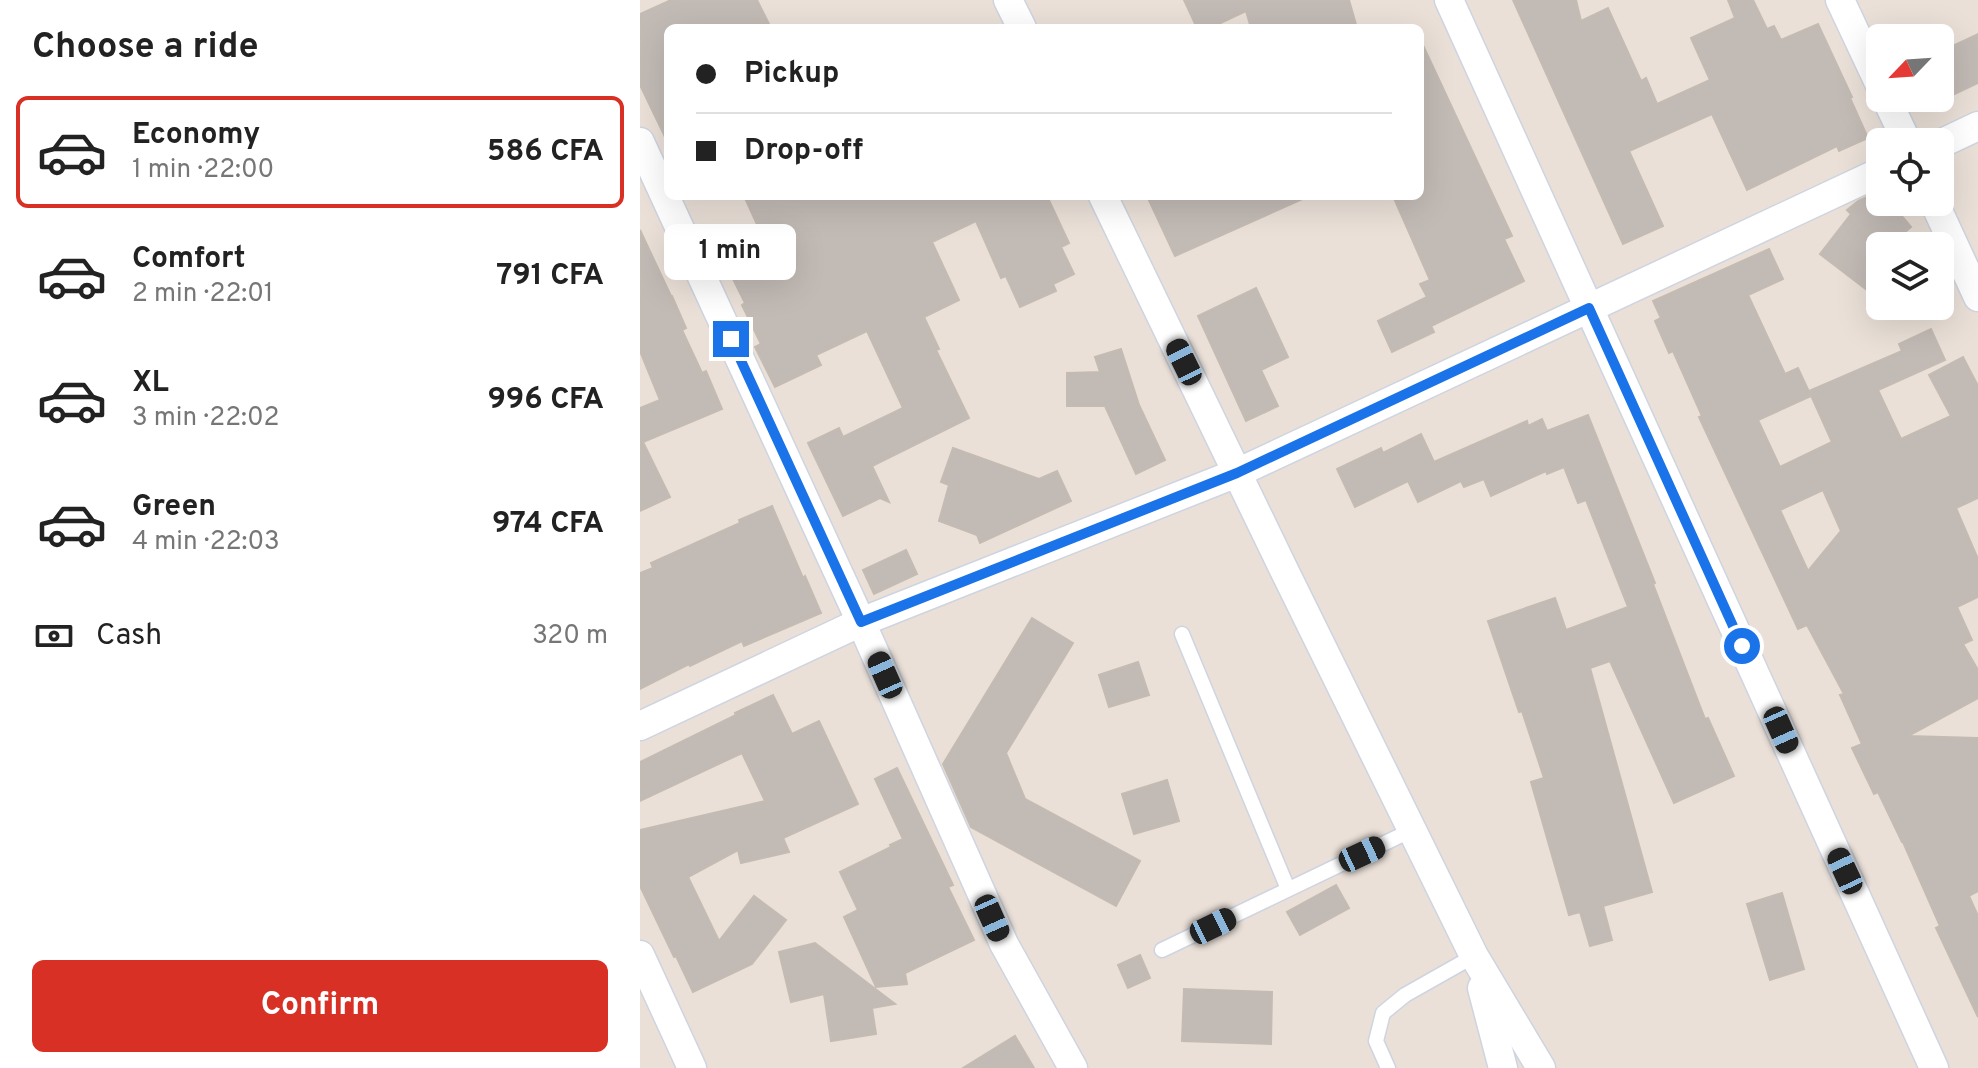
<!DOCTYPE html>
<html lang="en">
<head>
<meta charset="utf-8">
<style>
	:root { --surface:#fff; --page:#f2f2f2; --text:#222; --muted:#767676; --line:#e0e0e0; --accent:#d93025 }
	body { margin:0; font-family:Overpass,sans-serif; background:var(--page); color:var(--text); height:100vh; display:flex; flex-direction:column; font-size:30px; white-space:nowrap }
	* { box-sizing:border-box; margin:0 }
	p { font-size:26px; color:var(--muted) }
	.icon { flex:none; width:44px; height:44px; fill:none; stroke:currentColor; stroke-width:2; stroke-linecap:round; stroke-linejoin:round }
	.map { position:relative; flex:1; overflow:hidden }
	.panel { display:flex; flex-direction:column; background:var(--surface); width:640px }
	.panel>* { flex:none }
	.top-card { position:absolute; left:24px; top:24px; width:760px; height:176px; border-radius:12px; box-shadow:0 8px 32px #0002; display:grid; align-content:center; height:176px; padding:0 32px; background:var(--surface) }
	.needle { width:52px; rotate:245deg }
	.tools { position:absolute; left:1226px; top:24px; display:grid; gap:16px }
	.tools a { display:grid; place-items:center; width:88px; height:88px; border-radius:12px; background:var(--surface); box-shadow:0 8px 32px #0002; font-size:40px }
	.end { position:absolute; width:36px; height:36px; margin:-18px; border:10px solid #1a73e8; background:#fff; box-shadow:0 0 0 4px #fff }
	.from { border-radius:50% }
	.bubble { position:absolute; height:56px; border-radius:12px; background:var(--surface); box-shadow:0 8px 32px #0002; font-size:26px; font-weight:700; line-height:56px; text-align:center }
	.car { position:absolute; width:24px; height:48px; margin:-24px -12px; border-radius:10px; box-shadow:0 0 6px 2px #0007; background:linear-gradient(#222 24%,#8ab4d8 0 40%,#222 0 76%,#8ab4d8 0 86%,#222 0) }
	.top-card b { display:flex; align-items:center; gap:28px; height:76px; font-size:30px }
	.top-card b+b { border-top:2px solid var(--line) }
	.top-card i { width:20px; height:20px; background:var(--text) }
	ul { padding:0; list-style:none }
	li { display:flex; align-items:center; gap:24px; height:112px; margin:0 16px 12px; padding:0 16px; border:4px solid transparent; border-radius:12px }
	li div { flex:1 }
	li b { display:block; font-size:30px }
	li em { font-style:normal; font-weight:700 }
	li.active { border-color:var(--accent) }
	li>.icon { width:72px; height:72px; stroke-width:1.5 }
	h2 { padding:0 32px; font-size:36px; line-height:96px }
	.pay { display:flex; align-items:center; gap:20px; height:88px; padding:0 32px; font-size:30px }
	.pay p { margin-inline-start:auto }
	.cta { display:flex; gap:16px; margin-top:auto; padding:16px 32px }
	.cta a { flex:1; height:92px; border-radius:12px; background:var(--accent); color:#fff; font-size:32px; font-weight:700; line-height:92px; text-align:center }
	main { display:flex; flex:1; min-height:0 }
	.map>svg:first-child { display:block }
</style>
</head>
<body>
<main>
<section class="panel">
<h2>Choose a ride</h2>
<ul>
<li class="active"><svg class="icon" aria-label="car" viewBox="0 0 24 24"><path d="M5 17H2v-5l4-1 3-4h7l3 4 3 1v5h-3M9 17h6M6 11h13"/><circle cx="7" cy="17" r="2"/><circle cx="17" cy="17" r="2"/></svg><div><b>Economy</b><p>1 min · 22:00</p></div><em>586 CFA</em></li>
<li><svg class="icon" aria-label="car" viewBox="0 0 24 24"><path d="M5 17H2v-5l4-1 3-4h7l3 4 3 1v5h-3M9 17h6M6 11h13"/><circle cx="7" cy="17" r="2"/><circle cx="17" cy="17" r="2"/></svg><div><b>Comfort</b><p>2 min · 22:01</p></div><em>791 CFA</em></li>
<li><svg class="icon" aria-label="car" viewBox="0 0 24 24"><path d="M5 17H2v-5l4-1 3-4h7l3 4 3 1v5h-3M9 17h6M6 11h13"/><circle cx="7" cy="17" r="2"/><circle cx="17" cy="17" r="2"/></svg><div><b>XL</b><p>3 min · 22:02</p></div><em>996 CFA</em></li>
<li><svg class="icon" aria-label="car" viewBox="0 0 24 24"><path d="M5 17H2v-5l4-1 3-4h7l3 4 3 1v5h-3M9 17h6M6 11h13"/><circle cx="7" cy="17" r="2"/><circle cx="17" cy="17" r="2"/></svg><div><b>Green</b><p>4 min · 22:03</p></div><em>974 CFA</em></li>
</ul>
<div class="pay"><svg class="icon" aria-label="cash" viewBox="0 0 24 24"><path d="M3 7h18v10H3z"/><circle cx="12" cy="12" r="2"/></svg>Cash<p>320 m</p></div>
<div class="cta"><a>Confirm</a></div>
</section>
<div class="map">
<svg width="1338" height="1068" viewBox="0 0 1338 1068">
	<rect width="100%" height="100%" fill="#eae0d8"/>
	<!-- building -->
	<g fill="#c2bab5" stroke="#c4bbb3" stroke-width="2" fill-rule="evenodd">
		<path d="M31 0H117L131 28H28V143L0 85V14Z"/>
		<path d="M544 0H709L717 28H611L606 11 570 28H557Z"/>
		<path d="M873 0H936L941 21 968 8 1001 81 1006 78 1017 104 1070 80 1051 38 1095 18 1088 0H1113L1127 29 1134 26 1141 40 1178 24 1212 97 1210 98 1228 138 1199 151 1197 146 1107 190 1072 114 989 151 1023 226 983 244Z"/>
		<path d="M1338 34V83L1300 101V52Z"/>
		<path d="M780 39 872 236 864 239 884 281 791 326 794 332 752 352 738 321 787 297 780 284 790 280 753 196H780Z"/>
		<path d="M1240 191V202H1250L1271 227 1249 246H1240V300L1180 254 1211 214 1207 210 1218 201Z"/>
		<path d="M104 196H407L429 243 421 247 434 274 413 284 416 291 380 307 366 276 361 278 336 221 292 242 319 300 284 317 299 349 296 350 329 418 232 466 249 502 240 498 203 516 168 443 199 428 203 437 263 408 227 331 176 355 181 365 135 387 115 347 121 344 102 305 105 303 92 277 132 257Z"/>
		<path d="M507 196H669L535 256Z"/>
		<path d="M0 230 31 296H32L46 328 42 330 62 373 66 371 82 409 3 442 30 497 0 511V408L20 400 0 351Z"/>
		<path d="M1129 249 1143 279 1108 295 1145 374 1158 368 1171 396 1118 420 1140 467 1192 442 1169 391 1262 351 1259 344 1291 329 1305 360 1238 390 1261 439 1311 416 1289 375 1323 357 1338 386V498L1316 508 1338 559V597L1317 607 1332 640 1323 644 1338 670V698L1268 736 1338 738V891L1329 896 1338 916V1017L1296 928 1300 926 1263 842H1262L1238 792 1234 794 1212 748 1222 744 1200 695 1204 694 1167 625 1158 629 1059 417 1062 416 1033 351 1029 353 1015 321 1021 318 1013 301ZM1183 490 1201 531 1168 571 1140 510Z"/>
		<path d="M616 288 648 357 621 370 638 406 606 421 558 316Z"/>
		<path d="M481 349 499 405 525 460 496 474 465 406H427V373L460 372 455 357Z"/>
		<path d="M948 415 1015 583 1013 584 1065 719 1068 718 1094 776 1034 803 970 661 950 668 1012 892 963 906 972 940 950 946 940 912 929 915 891 782 904 778 882 711 879 712 848 621 915 598 926 630 988 607 946 500 938 503 924 467 907 474 906 471 851 496 844 479 824 487 821 481 778 502 768 481 715 507 697 469 741 448 743 453 781 434 794 462 887 421 888 426 902 419 907 431Z"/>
		<path d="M313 448 399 479 417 471 431 501 340 543 337 535 299 521 309 485 301 482Z"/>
		<path d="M132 506 163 578 165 576 181 613 104 646 102 641 50 666 49 664 0 689V573L13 568 11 563 100 523 99 520Z"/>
		<path d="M266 550 277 574 234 594 223 570Z"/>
		<path d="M392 618 433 643 366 753 385 799 500 861 476 906 331 827 303 764Z"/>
		<path d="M498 662 509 695 469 707 459 675Z"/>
		<path d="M133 695 152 734 179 721 218 804 143 838 149 852 101 863 98 850 48 877 79 941 114 896 146 920 112 964 53 992 36 956 34 957 0 886V830L125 801 102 753 0 801V762L96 715 95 713Z"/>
		<path d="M257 768 313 885 308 887 334 940 265 973 267 984 236 987 204 917 218 910 200 872 251 847 250 845 263 839 235 779Z"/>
		<path d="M527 780 539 821 494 834 482 794Z"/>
		<path d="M696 885 709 908 660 935 647 912Z"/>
		<path d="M1142 893 1164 969 1130 980 1107 904Z"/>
		<path d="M175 943 255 1004 232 1008 236 1034 191 1041 184 994 151 1002 139 952Z"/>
		<path d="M500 955 510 978 488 988 478 965Z"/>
		<path d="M544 989 632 992 631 1044 542 1041Z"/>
		<path d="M375 1036 394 1068H323Z"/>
	</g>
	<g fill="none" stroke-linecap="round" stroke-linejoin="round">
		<defs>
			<g id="lane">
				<path d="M542 634 648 889"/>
				<path d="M522 950 772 830"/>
				<path d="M748 1068 736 1041 743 1013 765 995 834 956"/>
			</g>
			<g id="street">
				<path d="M368 0 382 28"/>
				<path d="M809 0 1294 1068"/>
				<path d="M1200 0 1240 85"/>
				<path d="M1246 98 1267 142"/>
				<path d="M0 142 221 622 364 944 433 1068"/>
				<path d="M1300 144 1338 126"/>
				<path d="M463 196 646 574 834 956 901 1068"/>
				<path d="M1294 202 1338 297"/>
				<path d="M0 726 221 622 597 473 1240 172"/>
				<path d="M0 955 52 1068"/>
				<path d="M842 988 863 1068"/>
			</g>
		</defs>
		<!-- lane casing -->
		<use href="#lane" stroke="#ced4e0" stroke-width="17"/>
		<!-- street casing -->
		<use href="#street" stroke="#ced4e0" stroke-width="31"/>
		<!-- lane -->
		<use href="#lane" stroke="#fff" stroke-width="14"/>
		<!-- street -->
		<use href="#street" stroke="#fff" stroke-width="28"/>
	</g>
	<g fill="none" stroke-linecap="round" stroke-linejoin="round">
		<!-- route -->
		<path stroke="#1a73e8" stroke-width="10" d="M91 339 221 622 597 473 949 308 1102 646"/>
	</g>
</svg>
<div class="tools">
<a><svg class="needle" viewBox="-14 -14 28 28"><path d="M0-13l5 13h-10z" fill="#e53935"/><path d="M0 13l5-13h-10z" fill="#767676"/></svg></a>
<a><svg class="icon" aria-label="locate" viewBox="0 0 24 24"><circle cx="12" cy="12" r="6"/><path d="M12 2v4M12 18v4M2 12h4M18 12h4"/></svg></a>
<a><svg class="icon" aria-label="layers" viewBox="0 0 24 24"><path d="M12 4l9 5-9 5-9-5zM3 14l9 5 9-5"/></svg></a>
</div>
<i class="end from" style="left:1102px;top:646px"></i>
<i class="end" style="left:91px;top:339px"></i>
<div class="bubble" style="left:24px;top:224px;width:132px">1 min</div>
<i class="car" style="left:544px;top:362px;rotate:334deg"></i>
<i class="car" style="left:245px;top:675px;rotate:336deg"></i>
<i class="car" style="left:1141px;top:730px;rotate:156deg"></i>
<i class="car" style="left:722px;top:854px;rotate:65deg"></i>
<i class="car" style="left:1205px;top:871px;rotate:335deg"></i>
<i class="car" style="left:352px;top:918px;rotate:156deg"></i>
<i class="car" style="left:573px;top:926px;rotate:64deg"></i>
<div class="top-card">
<b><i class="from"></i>Pickup</b>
<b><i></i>Drop-off</b>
</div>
</div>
</main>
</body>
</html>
